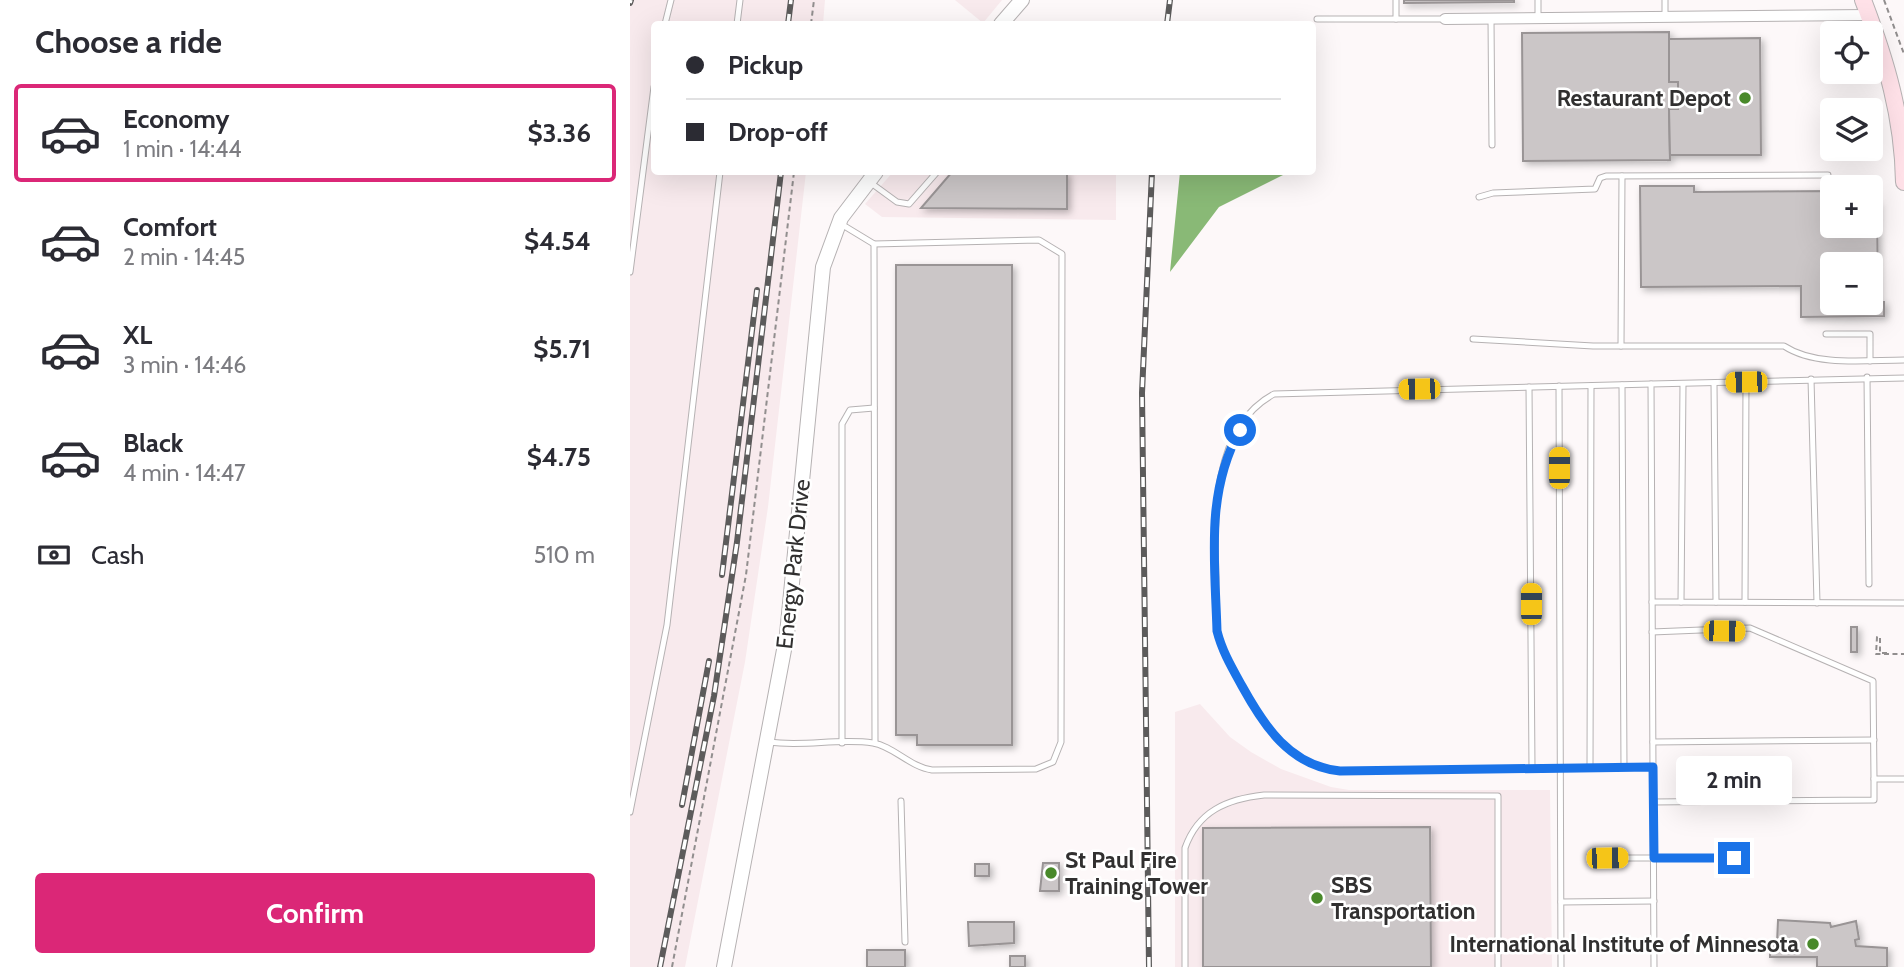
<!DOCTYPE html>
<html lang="en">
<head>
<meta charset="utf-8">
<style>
	:root { --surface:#fff; --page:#f7f7f7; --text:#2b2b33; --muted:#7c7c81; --line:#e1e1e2; --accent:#db2777 }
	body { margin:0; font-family:Cabin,sans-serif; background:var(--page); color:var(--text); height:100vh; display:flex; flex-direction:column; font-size:26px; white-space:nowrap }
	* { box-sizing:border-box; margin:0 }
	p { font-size:23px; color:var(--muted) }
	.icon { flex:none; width:38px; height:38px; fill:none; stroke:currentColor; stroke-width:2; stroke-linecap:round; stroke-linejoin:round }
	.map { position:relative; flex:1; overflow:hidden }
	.drawer { display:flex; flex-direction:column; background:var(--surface); width:630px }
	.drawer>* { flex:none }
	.hud { position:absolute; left:21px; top:21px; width:665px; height:154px; border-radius:7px; box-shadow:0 7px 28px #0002; display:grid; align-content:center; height:154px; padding:0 35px; background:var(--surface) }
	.controls { position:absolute; left:1190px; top:21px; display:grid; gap:14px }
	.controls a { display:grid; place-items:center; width:63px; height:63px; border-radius:7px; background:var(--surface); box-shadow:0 7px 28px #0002; font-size:35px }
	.end { position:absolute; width:32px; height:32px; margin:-16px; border:9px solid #1a73e8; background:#fff; box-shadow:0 0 0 4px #fff }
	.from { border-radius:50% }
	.bubble { position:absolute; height:49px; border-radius:7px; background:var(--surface); box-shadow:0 7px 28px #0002; font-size:23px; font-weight:800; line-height:49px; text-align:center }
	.car { position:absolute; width:21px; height:42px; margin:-21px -10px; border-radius:9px; box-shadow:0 0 5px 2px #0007; background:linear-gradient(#f5c518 24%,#345 0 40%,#f5c518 0 76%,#345 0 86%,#f5c518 0) }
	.hud b { display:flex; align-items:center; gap:24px; height:66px; font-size:26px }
	.hud b+b { border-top:2px solid var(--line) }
	.hud i { width:18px; height:18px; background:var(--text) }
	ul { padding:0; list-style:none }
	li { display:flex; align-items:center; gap:21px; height:98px; margin:0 14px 10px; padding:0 21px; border:4px solid transparent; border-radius:7px }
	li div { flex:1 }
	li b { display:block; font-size:26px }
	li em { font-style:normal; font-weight:800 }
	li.active { border-color:var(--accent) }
	li>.icon { width:63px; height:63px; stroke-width:1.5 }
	h2 { padding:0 35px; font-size:32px; line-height:84px }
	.pay { display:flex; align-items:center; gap:18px; height:77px; padding:0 35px; font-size:26px }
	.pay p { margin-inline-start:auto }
	.action { display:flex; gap:14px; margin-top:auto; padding:14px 35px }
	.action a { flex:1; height:80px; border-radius:7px; background:var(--accent); color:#fff; font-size:28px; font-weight:800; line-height:80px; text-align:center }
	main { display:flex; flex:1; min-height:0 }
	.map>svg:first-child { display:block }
</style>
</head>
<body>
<main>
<section class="drawer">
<h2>Choose a ride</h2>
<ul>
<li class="active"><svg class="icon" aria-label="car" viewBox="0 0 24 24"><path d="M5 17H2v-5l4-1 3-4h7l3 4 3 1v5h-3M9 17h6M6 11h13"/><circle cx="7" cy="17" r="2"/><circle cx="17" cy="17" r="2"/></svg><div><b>Economy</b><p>1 min · 14:44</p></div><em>$3.36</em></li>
<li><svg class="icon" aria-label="car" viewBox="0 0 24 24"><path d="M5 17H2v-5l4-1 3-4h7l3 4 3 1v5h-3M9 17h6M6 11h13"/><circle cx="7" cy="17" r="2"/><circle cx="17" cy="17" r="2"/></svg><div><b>Comfort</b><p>2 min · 14:45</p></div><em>$4.54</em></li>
<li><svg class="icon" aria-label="car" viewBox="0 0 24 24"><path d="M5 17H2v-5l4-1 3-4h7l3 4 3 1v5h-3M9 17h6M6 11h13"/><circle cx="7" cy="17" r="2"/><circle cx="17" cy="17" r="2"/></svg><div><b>XL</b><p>3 min · 14:46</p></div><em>$5.71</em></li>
<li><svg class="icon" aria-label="car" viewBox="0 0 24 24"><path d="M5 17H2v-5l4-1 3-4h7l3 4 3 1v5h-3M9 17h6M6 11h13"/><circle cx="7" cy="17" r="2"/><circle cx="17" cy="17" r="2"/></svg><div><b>Black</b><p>4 min · 14:47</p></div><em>$4.75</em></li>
</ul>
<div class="pay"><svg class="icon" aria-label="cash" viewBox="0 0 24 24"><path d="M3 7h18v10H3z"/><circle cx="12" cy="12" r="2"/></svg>Cash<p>510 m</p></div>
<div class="action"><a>Confirm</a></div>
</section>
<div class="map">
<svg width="1274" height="967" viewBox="0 0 1274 967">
	<defs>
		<filter id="shadow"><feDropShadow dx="3" dy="3" stdDeviation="3.5" flood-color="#0004"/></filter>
	</defs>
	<rect width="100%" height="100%" fill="#fdf8f9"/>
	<!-- built -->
	<g fill="#f8eaed">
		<path d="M0 0H195L193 24H24V172H176L138 507 115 662 55 967H0Z"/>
		<path d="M325 0H372L353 23Z"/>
		<path d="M263 172H486V220L252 217 235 204Z"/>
		<path d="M570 704 600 737 621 752 651 769 701 787 719 790H920L922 967H545V712Z"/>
	</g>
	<!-- water -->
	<path fill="#89b976" d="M550 172H659L589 207 540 272Z"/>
	<!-- building -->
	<g fill="#cbc6c7" stroke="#999495" stroke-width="2" fill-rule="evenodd" filter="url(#shadow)">
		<path d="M774 0H884V2L774 3Z"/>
		<path d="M1039 32V82H1048V109H1039L1040 160 893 161 892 33Z"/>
		<path d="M1130 38 1131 155H1040L1039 109H1048V82H1039V39Z"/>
		<path d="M322 172H437V209L291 208Z"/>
		<path d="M1010 186H1064V192L1202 191V226H1241V203H1247L1248 302H1254V316L1171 317V286L1011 287ZM1202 264H1241V303H1202Z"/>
		<path d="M266 265H382V745H287V735H266Z"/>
		<rect x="1221" y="627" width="6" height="25"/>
		<path d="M800 827 801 967H573V828Z"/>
		<path d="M413 863H429V891H410Z"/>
		<rect x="345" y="864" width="14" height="12"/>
		<path d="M1148 920 1200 923 1201 927 1226 921 1229 939 1225 940 1226 946 1257 948V967H1187V957H1140V943H1147Z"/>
		<path d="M338 922H384V943L339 946Z"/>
		<rect x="237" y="950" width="38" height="17"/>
		<rect x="380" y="956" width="15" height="11"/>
	</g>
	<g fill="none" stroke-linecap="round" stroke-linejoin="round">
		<defs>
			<g id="service">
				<path d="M766 0V19H815"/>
				<path d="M1035 0V18"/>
				<path d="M908 18V0"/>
				<path d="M687 19H766"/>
				<path d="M861 19 862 145"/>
				<path d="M35 24 41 0"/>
				<path d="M107 24 110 0"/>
				<path d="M241 183 267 202 279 204 307 172"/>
				<path d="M849 197 863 193 965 189 970 178 976 176 1198 175"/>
				<path d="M244 244 245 743"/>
				<path d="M0 272 24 87"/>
				<path d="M1196 334H1240V361"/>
				<path d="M843 339 963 346H1154C1186 367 1237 360 1274 360"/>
				<path d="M991 346 992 176"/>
				<path d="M1237 377 1239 584"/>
				<path d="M1181 379 1187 603"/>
				<path d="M1084 383 1086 602"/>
				<path d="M1021 384 644 394C582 427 584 518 586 577 586 598 584 621 590 641 594 656 603 670 611 684 634 725 659 766 710 771L1023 767"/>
				<path d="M1053 384 1051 602 1274 603"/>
				<path d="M992 385 994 767"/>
				<path d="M929 386 931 967"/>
				<path d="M899 387 902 767"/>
				<path d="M1022 602H1051"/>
				<path d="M1115 602 1116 382"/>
				<path d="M1022 632 1120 628 1243 681 1244 779"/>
				<path d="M139 742C173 747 209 738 243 743 263 746 280 767 302 770L406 769 423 762 431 742 432 254 409 240 244 244 211 224"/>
				<path d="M1023 742 1244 740"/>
				<path d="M212 743V424L220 410 244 408"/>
				<path d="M960 768 961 386"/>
				<path d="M271 801 275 942"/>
				<path d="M1023 802 1244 800V779H1274"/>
				<path d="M0 812 37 625 90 172"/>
				<path d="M961 858H1104"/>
				<path d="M931 902 1024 901"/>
				<path d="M555 967V848C568 811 597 799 634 795L868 796V967"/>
				<path d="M1024 967 1021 384 1274 378"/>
			</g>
			<path id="minor" d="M815 19 1239 15"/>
			<g id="tertiary">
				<path d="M371 24 392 0"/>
				<path d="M94 967 157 634 193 267 211 218 246 172"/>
			</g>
			<path id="secondary" d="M1233 0C1256 60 1273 117 1274 182"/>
		</defs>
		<!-- service casing -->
		<use href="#service" stroke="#b6b2b3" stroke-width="7"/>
		<!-- minor casing -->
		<use href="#minor" stroke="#b6b2b3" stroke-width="12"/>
		<!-- tertiary casing -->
		<use href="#tertiary" stroke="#b6b2b3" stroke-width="16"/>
		<!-- secondary casing -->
		<use href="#secondary" stroke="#b6b2b3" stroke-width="18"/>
		<!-- path -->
		<g stroke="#918e8e" stroke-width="2" stroke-dasharray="5 3.5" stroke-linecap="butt">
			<path d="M1254 0 1274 54"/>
			<path d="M181 24 184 0"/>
			<path d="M1257 653H1250V637H1247L1246 654H1274"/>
			<path d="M42 967 116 575 164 172"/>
		</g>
		<!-- service -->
		<use href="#service" stroke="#fff" stroke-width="5"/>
		<!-- minor -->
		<use href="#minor" stroke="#fff" stroke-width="10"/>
		<!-- tertiary -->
		<use href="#tertiary" stroke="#fff" stroke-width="14"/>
		<!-- secondary -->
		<use href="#secondary" stroke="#ffe1e8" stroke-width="16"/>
		<defs>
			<g id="rail">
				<path d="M0 3 1 0"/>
				<path d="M158 24 161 0"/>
				<path d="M537 24 540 0"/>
				<path d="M92 575 127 290"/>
				<path d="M52 805 79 661"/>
				<path d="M30 967 84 696 107 542 151 172"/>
				<path d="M519 967 512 393 522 172"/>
			</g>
		</defs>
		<!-- rail casing -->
		<use href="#rail" stroke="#5c5b5b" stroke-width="6"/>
		<!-- rail -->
		<use href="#rail" stroke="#fff" stroke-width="3.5" stroke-dasharray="10" stroke-linecap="butt"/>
	</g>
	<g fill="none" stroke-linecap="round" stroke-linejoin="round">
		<!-- route -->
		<path stroke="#1a73e8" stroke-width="9" d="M610 430C575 493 585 561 587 631 592 651 602 668 612 686 634 726 660 766 710 771L1023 767 1024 858H1104"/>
	</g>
	<!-- markers -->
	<g fill="#49892a" stroke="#fff" stroke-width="2.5">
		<circle cx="1115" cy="98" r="7"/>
		<circle cx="421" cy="873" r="7"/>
		<circle cx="687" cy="898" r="7"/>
		<circle cx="1183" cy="944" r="7"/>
	</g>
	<g text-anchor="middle" stroke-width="5" stroke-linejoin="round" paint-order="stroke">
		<!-- poi labels -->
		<g font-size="23" font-weight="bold" fill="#313030" stroke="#fff" text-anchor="end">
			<text x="1101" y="106">Restaurant Depot</text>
			<text x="435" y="868" text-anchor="start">St Paul Fire<tspan x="435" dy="26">Training Tower</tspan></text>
			<text x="701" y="893" text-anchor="start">SBS<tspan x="701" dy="26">Transportation</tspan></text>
			<text x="1169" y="952">International Institute of Minnesota</text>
		</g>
		<!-- street labels -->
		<g font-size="23" fill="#313030" stroke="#fff">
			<text transform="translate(163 564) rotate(-84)" y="8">Energy Park Drive</text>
		</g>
	</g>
</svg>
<div class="controls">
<a><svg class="icon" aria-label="locate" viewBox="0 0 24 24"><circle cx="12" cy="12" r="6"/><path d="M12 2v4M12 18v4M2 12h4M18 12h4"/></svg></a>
<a><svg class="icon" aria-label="layers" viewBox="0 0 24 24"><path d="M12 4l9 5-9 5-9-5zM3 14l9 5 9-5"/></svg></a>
<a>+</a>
<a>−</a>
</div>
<i class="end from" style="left:610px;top:430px"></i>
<i class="end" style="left:1104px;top:858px"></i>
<div class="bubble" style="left:1046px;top:756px;width:116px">2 min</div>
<i class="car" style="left:1116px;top:382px;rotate:269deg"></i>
<i class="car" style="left:789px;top:389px;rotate:269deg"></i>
<i class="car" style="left:929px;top:468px;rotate:0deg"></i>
<i class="car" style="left:901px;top:604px;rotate:0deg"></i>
<i class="car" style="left:1094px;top:631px;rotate:91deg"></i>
<i class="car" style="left:977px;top:858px;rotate:89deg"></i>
<div class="hud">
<b><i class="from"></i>Pickup</b>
<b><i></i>Drop-off</b>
</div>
</div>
</main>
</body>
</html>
